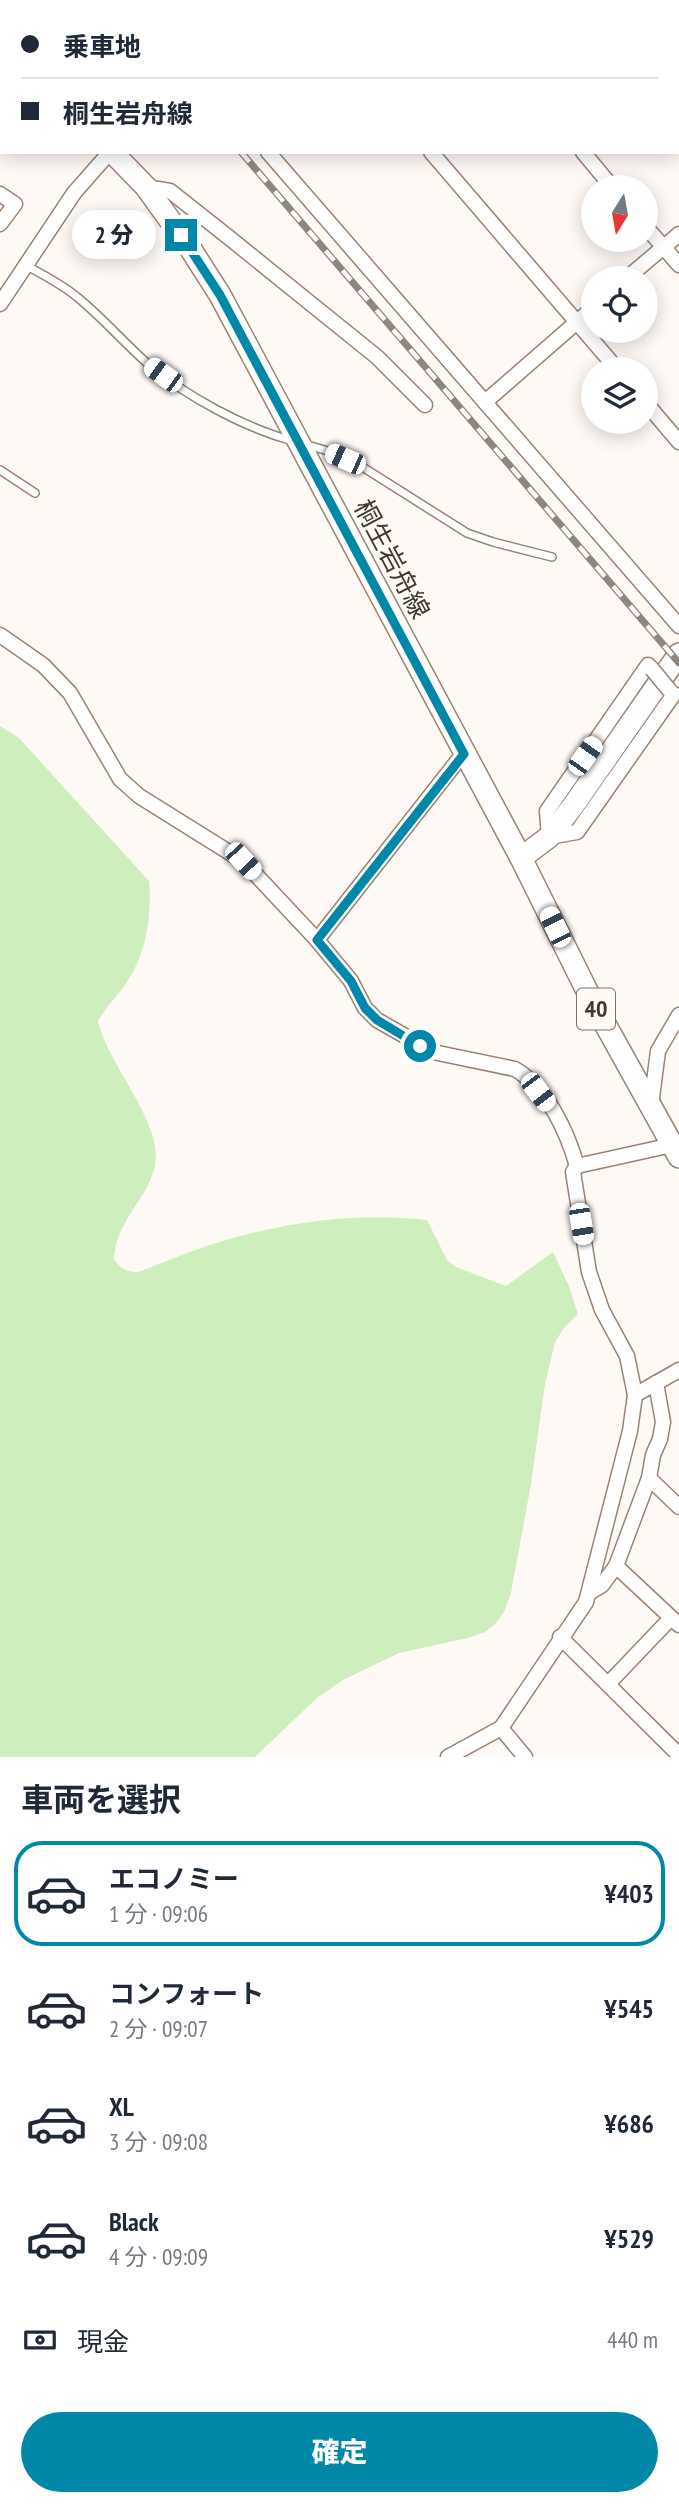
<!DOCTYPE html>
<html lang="ja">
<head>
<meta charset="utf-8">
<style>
	:root { --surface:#fff; --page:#f6f6f7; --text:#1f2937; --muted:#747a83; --line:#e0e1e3; --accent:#0187a8 }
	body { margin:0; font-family:"PT Sans Narrow","Noto Sans JP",sans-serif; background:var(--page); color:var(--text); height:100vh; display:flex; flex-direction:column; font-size:26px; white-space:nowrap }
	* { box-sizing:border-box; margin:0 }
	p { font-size:23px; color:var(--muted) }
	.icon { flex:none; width:38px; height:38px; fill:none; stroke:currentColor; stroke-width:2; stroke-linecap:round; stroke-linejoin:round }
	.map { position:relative; height:1757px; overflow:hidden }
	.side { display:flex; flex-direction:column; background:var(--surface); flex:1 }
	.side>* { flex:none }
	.guide { position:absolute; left:0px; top:0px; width:679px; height:154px; box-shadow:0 4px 18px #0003; display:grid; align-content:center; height:154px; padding:0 21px; background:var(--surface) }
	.needle { width:46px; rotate:191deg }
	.controls { position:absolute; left:581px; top:175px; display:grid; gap:14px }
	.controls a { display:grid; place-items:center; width:77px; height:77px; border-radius:50%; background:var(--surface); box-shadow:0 4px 18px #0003; font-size:35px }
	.end { position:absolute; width:32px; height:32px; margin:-16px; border:9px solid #0187a8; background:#fff; box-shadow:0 0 0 4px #fff }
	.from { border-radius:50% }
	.bubble { position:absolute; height:49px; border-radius:24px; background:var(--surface); box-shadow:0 4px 18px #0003; font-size:23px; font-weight:800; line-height:49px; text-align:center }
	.car { position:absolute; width:21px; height:42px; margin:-21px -10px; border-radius:9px; box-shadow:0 0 5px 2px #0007; background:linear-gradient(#fff 24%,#345 0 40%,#fff 0 76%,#345 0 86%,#fff 0) }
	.guide b { display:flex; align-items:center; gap:24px; height:66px; font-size:26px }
	.guide b+b { border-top:2px solid var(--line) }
	.guide i { width:18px; height:18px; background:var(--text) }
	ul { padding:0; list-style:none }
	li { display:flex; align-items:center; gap:21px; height:105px; margin:0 14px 10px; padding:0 7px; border:4px solid transparent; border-radius:28px }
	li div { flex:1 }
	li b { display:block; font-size:26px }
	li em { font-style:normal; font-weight:800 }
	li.active { border-color:var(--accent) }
	li>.icon { width:63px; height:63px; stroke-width:1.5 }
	h2 { padding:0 21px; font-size:32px; line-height:84px }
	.pay { display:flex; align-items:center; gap:18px; height:77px; padding:0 21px; font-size:26px }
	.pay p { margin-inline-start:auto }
	.action { display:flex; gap:14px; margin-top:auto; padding:14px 21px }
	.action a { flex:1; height:80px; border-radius:42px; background:var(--accent); color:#fff; font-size:28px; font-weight:800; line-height:80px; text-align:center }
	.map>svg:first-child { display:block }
</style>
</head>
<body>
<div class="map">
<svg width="679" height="1757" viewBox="0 0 679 1757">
	<rect width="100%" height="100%" fill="#fff9f6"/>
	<!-- green -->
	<path fill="#cfeebd" d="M0 726 19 738 149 881C152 912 147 950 130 977 121 993 107 1005 98 1021 107 1064 164 1123 155 1166 147 1201 116 1220 114 1259 121 1269 126 1272 138 1272 165 1262 192 1250 219 1242 286 1222 357 1212 427 1220L447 1260 456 1267 506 1286 553 1252 569 1286 578 1314 564 1328 555 1342 545 1384 531 1484 511 1593 504 1612 496 1623 485 1632 468 1638 399 1653 343 1680 317 1698 255 1757H0Z"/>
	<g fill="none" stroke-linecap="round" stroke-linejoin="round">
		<defs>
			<g id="lane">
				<path d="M27 266C44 275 63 285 77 297 102 317 123 342 147 363 185 396 245 428 293 441"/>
				<path d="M304 444 328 451 361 466 467 533 493 542 552 557"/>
				<path d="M0 470 35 493"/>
			</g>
			<g id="street">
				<path d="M137 0 139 2"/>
				<path d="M301 0 302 2"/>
				<path d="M453 0 455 2"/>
				<path d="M241 2 244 0"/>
				<path d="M268 152 679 626"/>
				<path d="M431 152 617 369"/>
				<path d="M583 152 612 187"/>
				<path d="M146 187 170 191 227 236 377 357 425 405"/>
				<path d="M0 194 15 204 0 224"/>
				<path d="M646 227 679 265"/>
				<path d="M627 278 679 234"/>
				<path d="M0 304 74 193 110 152"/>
				<path d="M485 402 593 308"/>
				<path d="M646 403 679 442"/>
				<path d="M0 635 43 665 70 693 120 779 139 796 243 861 317 940 351 981 365 1008 377 1020 433 1052 515 1069C547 1088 567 1131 577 1166L672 1145"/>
				<path d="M652 669 648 665 547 811 549 837 577 832 674 694"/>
				<path d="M317 940 463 754"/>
				<path d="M651 1105 658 1051 679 1015"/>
				<path d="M635 1395 679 1370"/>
				<path d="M649 1478 679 1507"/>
				<path d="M616 1566 679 1625"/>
				<path d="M589 1593 602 1585 616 1566 649 1478 653 1455 660 1439 663 1422 656 1383"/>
				<path d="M560 1637 679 1755"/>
				<path d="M608 1684 671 1618"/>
				<path d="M501 1728 525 1757"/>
				<path d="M448 1757 501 1728 586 1602 630 1431 635 1395 627 1356 602 1310 589 1272 573 1172 577 1166"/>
			</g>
			<g id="secondary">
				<path d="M619 0 620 2"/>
				<path d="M677 68 679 70"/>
			</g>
			<g id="primary">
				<path d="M0 58 2 59"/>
				<path d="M112 152 146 187 190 248 220 295 521 858 590 997 679 1157"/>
				<path d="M521 858 549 837 573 806 679 654"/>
			</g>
		</defs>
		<!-- lane casing -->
		<use href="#lane" stroke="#9c8273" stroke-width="10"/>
		<!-- street casing -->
		<use href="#street" stroke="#9c8273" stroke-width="17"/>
		<!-- secondary casing -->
		<use href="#secondary" stroke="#9c8273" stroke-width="22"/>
		<!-- primary casing -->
		<use href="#primary" stroke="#9c8273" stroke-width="24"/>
		<!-- lane -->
		<use href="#lane" stroke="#fff" stroke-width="7"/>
		<!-- street -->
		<use href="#street" stroke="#fff" stroke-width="14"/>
		<!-- secondary -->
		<use href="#secondary" stroke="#fff" stroke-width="19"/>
		<!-- primary -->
		<use href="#primary" stroke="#fff" stroke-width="21"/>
		<defs>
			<g id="rail">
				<path d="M111 0 112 2"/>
				<path d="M241 152 679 663"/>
			</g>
		</defs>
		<!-- rail casing -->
		<use href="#rail" stroke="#8f8681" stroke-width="7"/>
		<!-- rail -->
		<use href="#rail" stroke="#fff9f6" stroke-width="4.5" stroke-dasharray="13" stroke-linecap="butt"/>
		<defs>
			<path id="street-bridge" d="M652 669 670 691"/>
		</defs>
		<!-- street-bridge casing -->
		<use href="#street-bridge" stroke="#9c8273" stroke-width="17" stroke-linecap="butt"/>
		<!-- street-bridge -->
		<use href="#street-bridge" stroke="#fff" stroke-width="14"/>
	</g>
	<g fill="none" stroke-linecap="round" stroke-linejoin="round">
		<!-- route -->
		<path stroke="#0187a8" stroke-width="9" d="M181 235 220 295 464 754 317 940 351 981 365 1008 377 1020 420 1046"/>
	</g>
	<g text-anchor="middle" stroke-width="5" stroke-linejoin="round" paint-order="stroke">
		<!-- shield labels -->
		<rect fill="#fff9f6" stroke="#7b726c" stroke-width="2" x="577" y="988.5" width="38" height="41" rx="5"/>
		<g font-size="24" font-weight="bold" fill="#433831">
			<text x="596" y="1017">40</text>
		</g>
		<!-- street labels -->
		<g font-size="26" fill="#433831" stroke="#fff9f6">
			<text transform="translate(392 559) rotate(62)" y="9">桐生岩舟線</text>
		</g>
	</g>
</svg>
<div class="controls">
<a><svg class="needle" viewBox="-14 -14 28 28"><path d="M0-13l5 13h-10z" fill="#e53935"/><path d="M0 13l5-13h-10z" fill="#747a83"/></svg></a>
<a><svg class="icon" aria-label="locate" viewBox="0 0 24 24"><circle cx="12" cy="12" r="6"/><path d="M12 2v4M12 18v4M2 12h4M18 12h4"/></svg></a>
<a><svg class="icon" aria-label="layers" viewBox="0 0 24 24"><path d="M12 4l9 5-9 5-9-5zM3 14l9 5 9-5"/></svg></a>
</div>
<i class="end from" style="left:420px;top:1046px"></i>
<i class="end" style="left:181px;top:235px"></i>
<div class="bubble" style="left:72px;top:210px;width:84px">2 分</div>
<i class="car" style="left:163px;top:375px;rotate:306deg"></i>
<i class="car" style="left:345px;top:459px;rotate:294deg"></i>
<i class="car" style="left:585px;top:756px;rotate:35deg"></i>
<i class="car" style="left:243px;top:861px;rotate:137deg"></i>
<i class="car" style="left:555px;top:927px;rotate:334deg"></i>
<i class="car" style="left:538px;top:1092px;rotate:143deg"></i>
<i class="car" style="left:581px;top:1224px;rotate:171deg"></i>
<div class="guide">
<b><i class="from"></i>乗車地</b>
<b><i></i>桐生岩舟線</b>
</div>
</div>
<section class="side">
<h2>車両を選択</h2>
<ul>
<li class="active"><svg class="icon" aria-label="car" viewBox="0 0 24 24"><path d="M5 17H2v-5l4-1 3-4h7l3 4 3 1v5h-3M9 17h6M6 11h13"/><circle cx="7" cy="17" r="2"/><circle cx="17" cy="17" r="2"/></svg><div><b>エコノミー</b><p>1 分 · 09:06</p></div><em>¥403</em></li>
<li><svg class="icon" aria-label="car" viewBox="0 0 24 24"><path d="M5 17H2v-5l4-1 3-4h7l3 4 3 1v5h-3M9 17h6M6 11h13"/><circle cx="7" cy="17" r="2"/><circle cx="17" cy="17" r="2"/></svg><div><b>コンフォート</b><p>2 分 · 09:07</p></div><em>¥545</em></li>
<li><svg class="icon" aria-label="car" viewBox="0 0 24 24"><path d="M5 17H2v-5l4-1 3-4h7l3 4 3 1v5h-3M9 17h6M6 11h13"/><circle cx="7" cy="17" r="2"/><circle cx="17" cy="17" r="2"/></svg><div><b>XL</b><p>3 分 · 09:08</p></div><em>¥686</em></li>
<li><svg class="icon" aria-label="car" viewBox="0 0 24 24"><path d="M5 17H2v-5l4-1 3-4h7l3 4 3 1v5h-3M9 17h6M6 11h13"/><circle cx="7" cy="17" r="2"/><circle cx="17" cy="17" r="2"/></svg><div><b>Black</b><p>4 分 · 09:09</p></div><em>¥529</em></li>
</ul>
<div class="pay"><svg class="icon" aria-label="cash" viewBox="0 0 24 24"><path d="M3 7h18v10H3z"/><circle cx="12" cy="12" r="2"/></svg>現金<p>440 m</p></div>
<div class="action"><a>確定</a></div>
</section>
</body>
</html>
